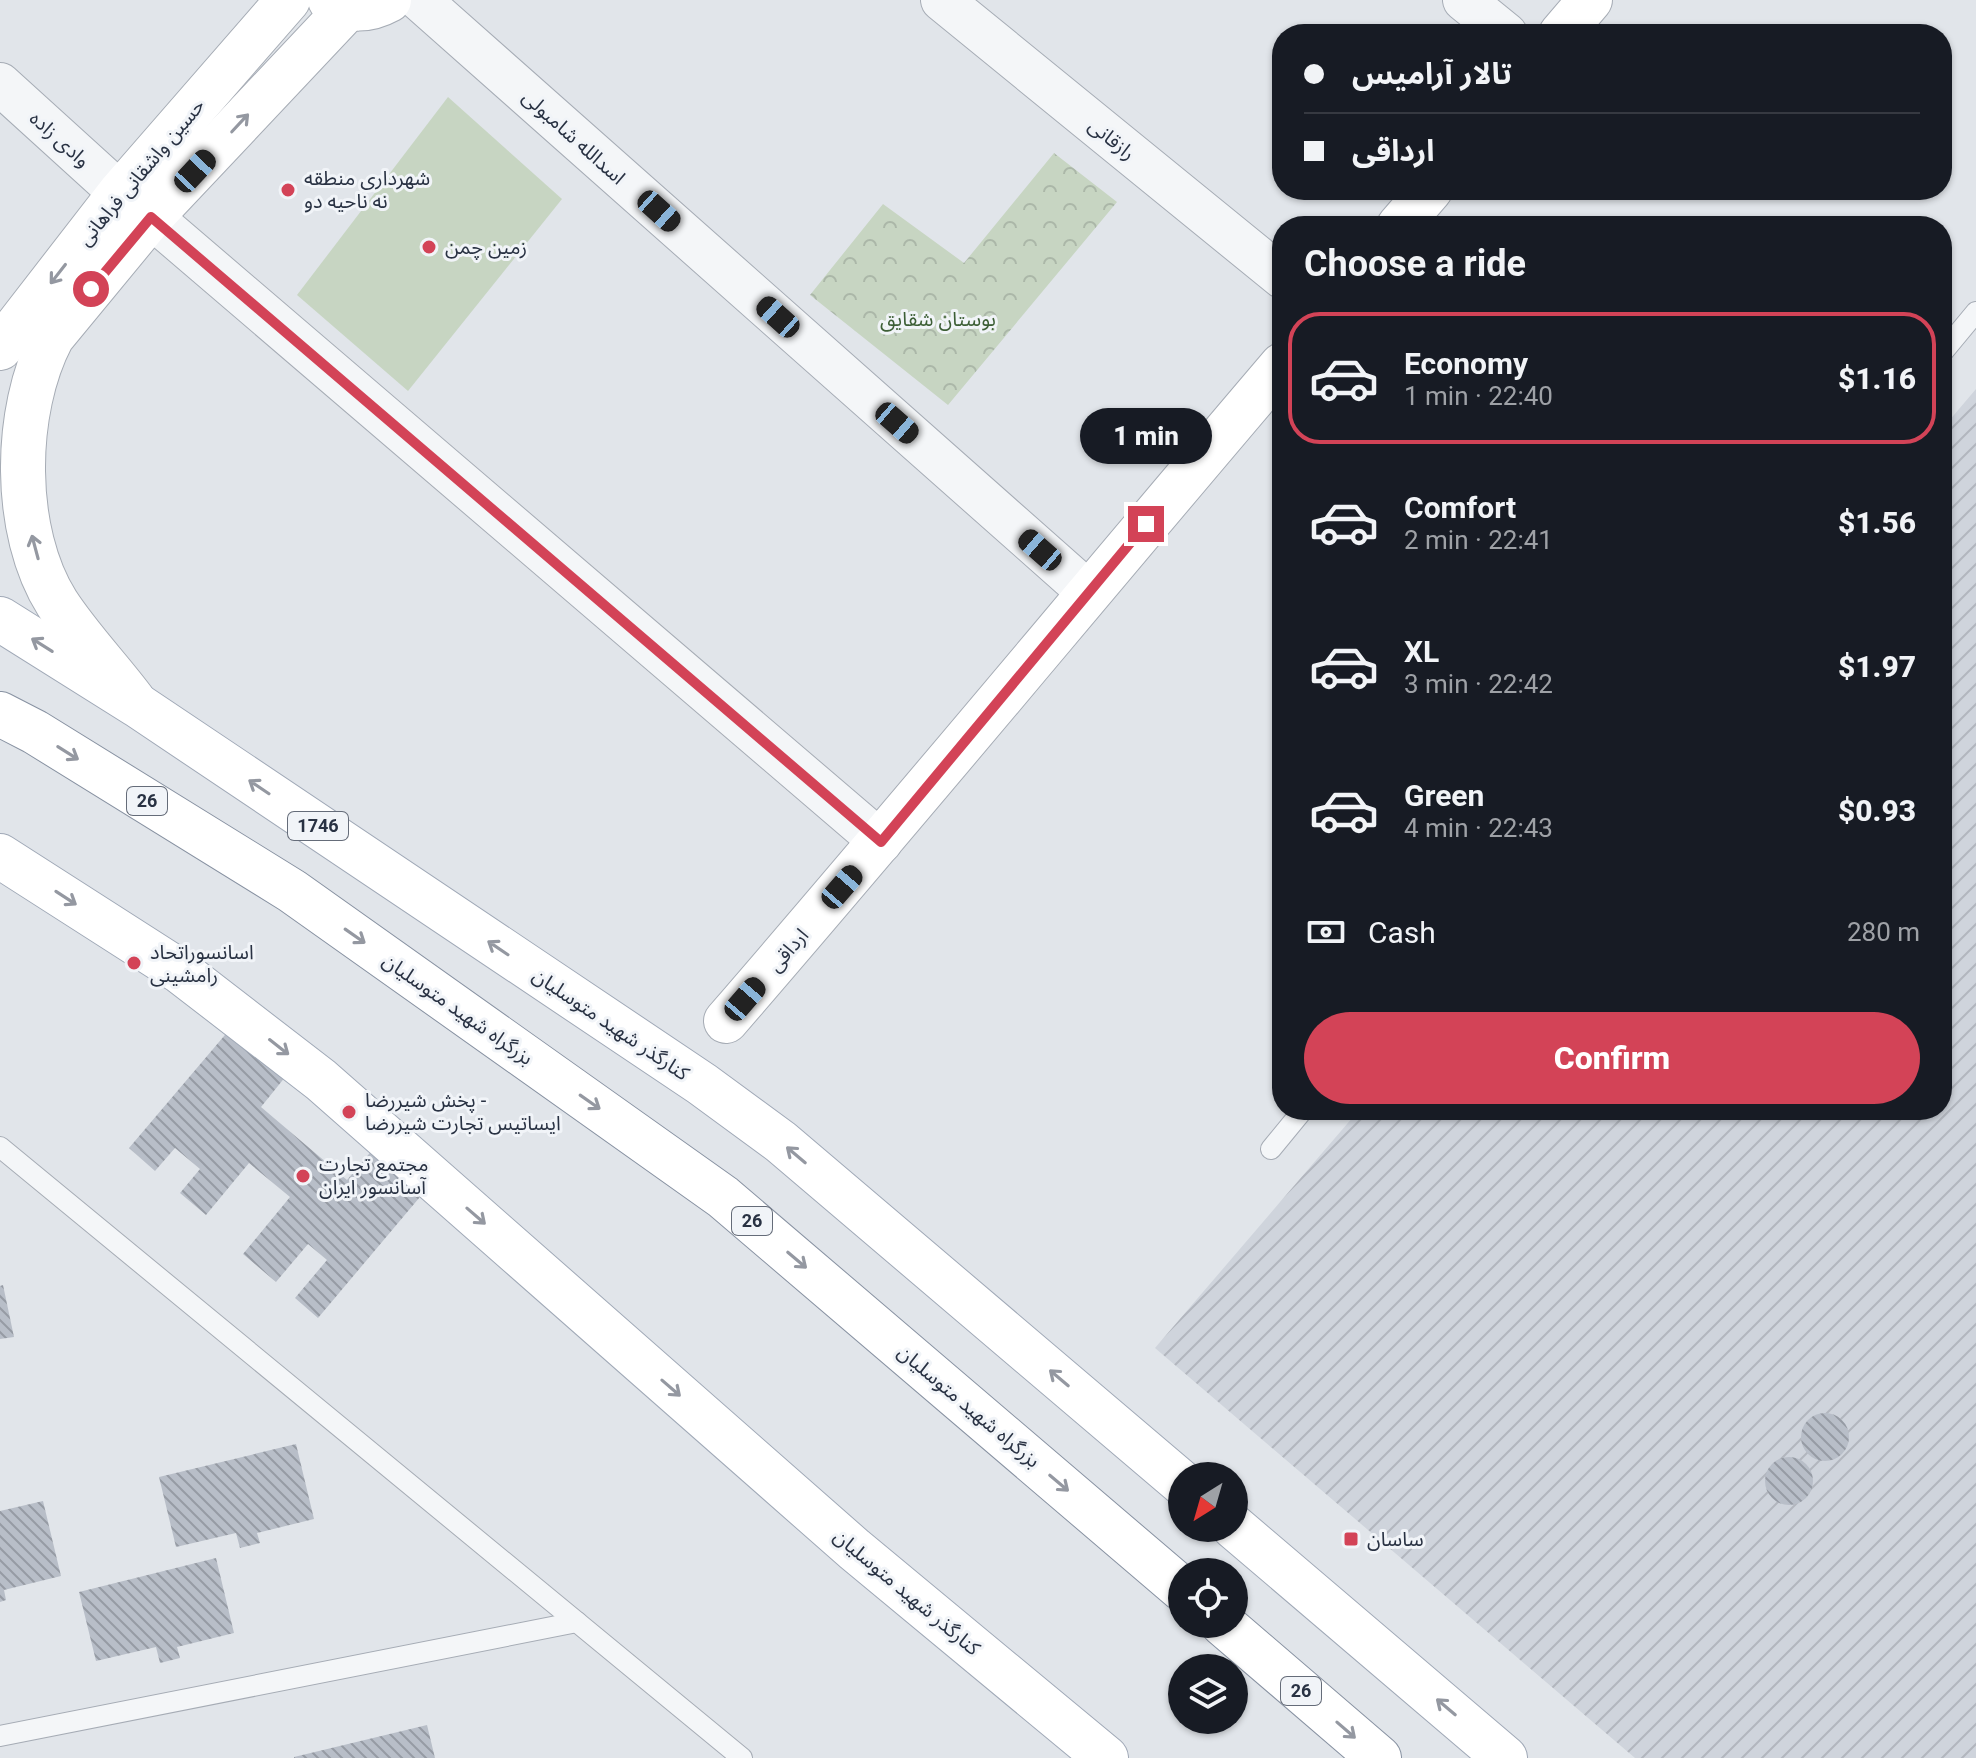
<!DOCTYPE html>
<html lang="en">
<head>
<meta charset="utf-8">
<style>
	:root { --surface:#171b24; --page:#242831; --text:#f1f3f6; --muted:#9ea1a6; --line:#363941; --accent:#d34357 }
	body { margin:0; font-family:Roboto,"Noto Sans Arabic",sans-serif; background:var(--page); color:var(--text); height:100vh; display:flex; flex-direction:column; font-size:30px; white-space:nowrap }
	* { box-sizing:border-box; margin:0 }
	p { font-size:26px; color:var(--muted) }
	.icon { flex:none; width:44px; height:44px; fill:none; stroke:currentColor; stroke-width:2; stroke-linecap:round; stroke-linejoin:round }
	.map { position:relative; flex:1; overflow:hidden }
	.drawer { position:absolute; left:1272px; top:216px; width:680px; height:904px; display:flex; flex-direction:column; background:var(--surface); border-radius:32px; box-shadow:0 2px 6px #0004 }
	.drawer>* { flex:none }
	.top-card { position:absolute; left:1272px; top:24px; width:680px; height:176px; border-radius:32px; box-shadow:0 2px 6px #0004; display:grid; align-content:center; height:176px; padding:0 32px; background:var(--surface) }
	.needle { width:52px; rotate:217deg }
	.fabs { position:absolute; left:1168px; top:1462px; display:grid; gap:16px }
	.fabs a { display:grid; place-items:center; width:80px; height:80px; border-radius:50%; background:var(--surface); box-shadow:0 2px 6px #0004; font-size:40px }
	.end { position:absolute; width:36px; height:36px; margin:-18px; border:10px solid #d34357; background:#fff; box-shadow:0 0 0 4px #fff }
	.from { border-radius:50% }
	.bubble { position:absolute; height:56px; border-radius:28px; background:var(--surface); box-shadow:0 2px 6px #0004; font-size:26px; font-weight:800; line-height:56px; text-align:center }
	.car { position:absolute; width:24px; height:48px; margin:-24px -12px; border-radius:10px; box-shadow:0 0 6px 2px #0007; background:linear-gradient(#222 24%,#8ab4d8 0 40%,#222 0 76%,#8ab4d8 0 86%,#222 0) }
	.top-card b { display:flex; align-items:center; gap:28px; height:76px; font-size:30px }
	.top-card b+b { border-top:2px solid var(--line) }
	.top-card i { width:20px; height:20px; background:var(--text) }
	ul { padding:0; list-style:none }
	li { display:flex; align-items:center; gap:24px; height:132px; margin:0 16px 12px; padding:0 16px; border:4px solid transparent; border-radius:32px }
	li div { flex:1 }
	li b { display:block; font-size:30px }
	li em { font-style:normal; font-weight:800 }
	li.current { border-color:var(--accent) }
	li>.icon { width:72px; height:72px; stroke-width:1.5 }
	h2 { padding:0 32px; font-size:36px; line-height:96px }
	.pay { display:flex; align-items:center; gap:20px; height:88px; padding:0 32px; font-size:30px }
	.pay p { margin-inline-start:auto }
	.cta { display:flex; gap:16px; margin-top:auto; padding:16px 32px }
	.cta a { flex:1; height:92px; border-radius:48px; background:var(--accent); color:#fff; font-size:32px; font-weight:800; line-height:92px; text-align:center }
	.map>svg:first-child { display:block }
</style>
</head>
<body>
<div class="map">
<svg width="1976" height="1758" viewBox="0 0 1976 1758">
	<defs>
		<pattern id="industrial-furrows" width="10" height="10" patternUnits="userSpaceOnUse" patternTransform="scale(2)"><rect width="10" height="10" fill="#cfd4dc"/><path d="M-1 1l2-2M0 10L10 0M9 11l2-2" fill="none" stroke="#b2b6be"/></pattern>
		<pattern id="park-crowns" width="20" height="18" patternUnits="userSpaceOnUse" patternTransform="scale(2)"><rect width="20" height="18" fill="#c7d5c2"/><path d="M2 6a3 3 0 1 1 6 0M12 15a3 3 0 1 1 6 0" fill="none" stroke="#abb7a8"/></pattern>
		<pattern id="building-back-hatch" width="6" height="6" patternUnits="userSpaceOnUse" patternTransform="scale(2)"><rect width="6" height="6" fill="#b8bec8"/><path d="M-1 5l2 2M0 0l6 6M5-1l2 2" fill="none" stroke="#969ba4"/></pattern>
	</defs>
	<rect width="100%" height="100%" fill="#e1e5ea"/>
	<!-- industrial -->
	<path fill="url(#industrial-furrows)" d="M1976 389V1758H1635L1155 1348 1359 1110H1942V429Z"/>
	<!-- park -->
	<path fill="url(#park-crowns)" d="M1054 153 1117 202 948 405 810 295 883 204 964 263Z"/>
	<!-- pitch -->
	<path fill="#c7d5c2" d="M448 97 562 199 408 391 297 295Z"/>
	<!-- building -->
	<g fill="url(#building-back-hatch)">
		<path d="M230 1029 286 1076 261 1107 347 1180 374 1148 425 1191 318 1318 295 1298 327 1260 308 1244 276 1282 243 1254 290 1197 249 1163 206 1215 180 1193 200 1169 175 1148 155 1171 129 1148Z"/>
		<path d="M3 1285 14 1337 0 1339V1286Z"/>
		<circle cx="1825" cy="1437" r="24"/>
		<path d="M296 1444 314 1519 257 1533 260 1543 240 1548 236 1533 176 1547 159 1477Z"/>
		<circle cx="1789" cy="1481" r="24"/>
		<path d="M43 1501 61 1576 4 1590 6 1600 0 1602V1511Z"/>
		<path d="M216 1558 234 1633 177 1647 180 1658 160 1663 156 1647 96 1661 79 1592Z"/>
		<path d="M427 1725 435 1758H294V1757Z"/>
	</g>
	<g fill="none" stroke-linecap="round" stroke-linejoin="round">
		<defs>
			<g id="lane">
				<path d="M1942 353 1976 312"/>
				<path d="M0 1147 742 1758"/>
				<path d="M1271 1149 1303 1110"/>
				<path d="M0 1736 577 1622"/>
			</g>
			<g id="street">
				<path d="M420 0 1088 592"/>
				<path d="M942 0 1282 277"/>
				<path d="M1464 0 1506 34"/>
				<path d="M0 84 120 193"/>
				<path d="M151 217 881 842"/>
			</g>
			<g id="secondary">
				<path d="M330 0C349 12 369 11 389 0"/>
				<path d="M1561 34 1590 0"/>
				<path d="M1399 226 1430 190"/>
				<path d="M0 348 120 193 288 0"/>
				<path d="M133 700C109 668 79 637 57 603 12 532 13 411 52 337L151 217 348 8"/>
				<path d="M726 1021C914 804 1096 583 1282 365"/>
			</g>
			<g id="primary">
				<path d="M0 619 137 705 702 1084 781 1142 1182 1483"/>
				<path d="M0 856 181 972 321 1080 854 1549 1106 1758"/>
				<path d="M1234 1527 1505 1758"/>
			</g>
			<g id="highway">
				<path d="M0 714 35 732 292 891 723 1197 1182 1589"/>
				<path d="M1223 1624 1379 1758"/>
			</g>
		</defs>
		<!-- lane casing -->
		<use href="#lane" stroke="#a6acb5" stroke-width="22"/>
		<!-- street casing -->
		<use href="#street" stroke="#a6acb5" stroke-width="44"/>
		<!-- secondary casing -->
		<use href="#secondary" stroke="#a6acb5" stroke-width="46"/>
		<!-- primary casing -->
		<use href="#primary" stroke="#a0a9b7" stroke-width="46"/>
		<!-- highway casing -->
		<use href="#highway" stroke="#8892a2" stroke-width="46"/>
		<!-- lane -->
		<use href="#lane" stroke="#f4f6f8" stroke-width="20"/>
		<!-- street -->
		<use href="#street" stroke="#f4f6f8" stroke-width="42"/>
		<!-- secondary -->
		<use href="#secondary" stroke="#fff" stroke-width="44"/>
		<!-- primary -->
		<use href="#primary" stroke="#fff" stroke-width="44"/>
		<!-- highway -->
		<use href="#highway" stroke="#fff" stroke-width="44"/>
	</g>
	<!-- one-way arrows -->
	<defs><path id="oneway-shaft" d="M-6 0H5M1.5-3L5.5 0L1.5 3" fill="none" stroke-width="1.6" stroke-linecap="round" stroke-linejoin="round" transform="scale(2)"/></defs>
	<g stroke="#9498a1">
		<use href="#oneway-shaft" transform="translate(240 123) rotate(-47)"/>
		<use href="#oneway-shaft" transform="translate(58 274) rotate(128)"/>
		<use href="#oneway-shaft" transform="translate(35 547) rotate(-105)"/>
		<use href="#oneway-shaft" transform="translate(42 645) rotate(-148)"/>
		<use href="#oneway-shaft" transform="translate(68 753) rotate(32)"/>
		<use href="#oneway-shaft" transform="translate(259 787) rotate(-146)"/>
		<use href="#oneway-shaft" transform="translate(66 898) rotate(33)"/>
		<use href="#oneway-shaft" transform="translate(355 936) rotate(35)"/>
		<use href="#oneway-shaft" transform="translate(498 948) rotate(-146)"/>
		<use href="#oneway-shaft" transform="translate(279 1047) rotate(38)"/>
		<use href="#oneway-shaft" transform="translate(590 1102) rotate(35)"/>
		<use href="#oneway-shaft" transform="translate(796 1155) rotate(-140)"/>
		<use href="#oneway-shaft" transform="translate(476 1216) rotate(41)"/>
		<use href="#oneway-shaft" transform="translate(797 1260) rotate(40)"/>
		<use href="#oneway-shaft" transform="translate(1059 1378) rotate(-140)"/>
		<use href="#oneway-shaft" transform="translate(671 1388) rotate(41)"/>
		<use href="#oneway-shaft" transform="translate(1059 1483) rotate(40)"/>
		<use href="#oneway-shaft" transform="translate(1446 1707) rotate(-140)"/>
		<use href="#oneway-shaft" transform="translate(1346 1730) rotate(41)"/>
	</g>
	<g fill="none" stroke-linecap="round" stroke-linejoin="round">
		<!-- route -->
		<path stroke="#d34357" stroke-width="10" d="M91 289 151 217 881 842 1146 524"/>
	</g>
	<!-- markers -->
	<g fill="#d34357" stroke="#f1f4f8" stroke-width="3">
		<circle cx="288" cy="190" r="8"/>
		<circle cx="429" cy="247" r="8"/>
		<circle cx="134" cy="963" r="8"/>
		<circle cx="349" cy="1112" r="8"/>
		<circle cx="303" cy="1176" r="8"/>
		<rect x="1343" y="1531" width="16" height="16" rx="4"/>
	</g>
	<g text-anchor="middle" stroke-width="6" stroke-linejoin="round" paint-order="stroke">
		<!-- shield labels -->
		<g fill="#f1f4f8" stroke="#656c79" stroke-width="2">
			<rect x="127" y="787" width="40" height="28" rx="6"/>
			<rect x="288" y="812" width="60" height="28" rx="6"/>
			<rect x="732" y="1207" width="40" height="28" rx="6"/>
			<rect x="1281" y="1677" width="40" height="28" rx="6"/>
		</g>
		<g font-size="18" font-weight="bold" fill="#293243">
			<text x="147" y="807">26</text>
			<text x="318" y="832">1746</text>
			<text x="752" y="1227">26</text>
			<text x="1301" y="1697">26</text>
		</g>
		<!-- street labels -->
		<g font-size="20" fill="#293243" stroke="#f1f4f8">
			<text transform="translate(574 137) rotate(42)" y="7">اسدالله شامبولی</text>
			<text transform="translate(60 139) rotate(42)" y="7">وادی زاده</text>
			<text transform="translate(1112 139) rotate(39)" y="7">رازقانی</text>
			<text transform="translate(141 172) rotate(-50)" y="7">حسین واشقانی فراهانی</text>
			<text transform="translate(788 950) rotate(-49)" y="7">ارداقی</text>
			<text transform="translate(458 1009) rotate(35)" y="7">بزرگراه شهید متوسلیان</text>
			<text transform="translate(611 1024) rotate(34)" y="7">کنارگذر شهید متوسلیان</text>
			<text transform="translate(969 1406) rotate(40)" y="7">بزرگراه شهید متوسلیان</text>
			<text transform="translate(907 1592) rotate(40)" y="7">کنارگذر شهید متوسلیان</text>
		</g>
		<!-- poi labels -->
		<g font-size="20" fill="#293243" stroke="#f1f4f8" text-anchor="start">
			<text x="304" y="185">شهرداری منطقه<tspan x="304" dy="23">نه ناحیه دو</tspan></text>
			<text x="445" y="254">زمین چمن</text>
			<text x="150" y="959">اسانسوراتحاد<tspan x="150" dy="23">رامشینی</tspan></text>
			<text x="365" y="1107">پخش شیررضا -<tspan x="365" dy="23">ایساتیس تجارت شیررضا</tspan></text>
			<text x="319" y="1171">مجتمع تجارت<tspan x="319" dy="23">آسانسور ایران</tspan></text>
			<text x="1367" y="1546">ساسان</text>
		</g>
		<!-- park labels -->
		<g font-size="20" fill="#3d5f36" stroke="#f1f4f8">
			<text x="938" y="326">بوستان شقایق</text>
		</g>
	</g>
</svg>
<div class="fabs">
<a><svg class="needle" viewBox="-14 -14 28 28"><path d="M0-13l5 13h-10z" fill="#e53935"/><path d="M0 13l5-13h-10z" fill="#9ea1a6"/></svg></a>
<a><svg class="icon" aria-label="locate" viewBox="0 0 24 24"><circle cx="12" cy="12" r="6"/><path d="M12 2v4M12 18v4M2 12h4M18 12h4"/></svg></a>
<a><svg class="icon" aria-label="layers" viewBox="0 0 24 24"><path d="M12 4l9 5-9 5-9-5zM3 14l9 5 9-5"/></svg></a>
</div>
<i class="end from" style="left:91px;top:289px"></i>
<i class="end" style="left:1146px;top:524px"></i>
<div class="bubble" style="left:1080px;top:408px;width:132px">1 min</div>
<i class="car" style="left:195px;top:171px;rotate:43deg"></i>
<i class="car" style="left:659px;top:211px;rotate:132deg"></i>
<i class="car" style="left:778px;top:317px;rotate:312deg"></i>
<i class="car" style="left:897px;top:423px;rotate:131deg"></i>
<i class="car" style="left:1040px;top:550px;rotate:311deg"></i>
<i class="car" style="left:842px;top:887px;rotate:41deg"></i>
<i class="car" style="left:745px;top:999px;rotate:41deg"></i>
<div class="top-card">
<b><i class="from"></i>تالار آرامیس</b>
<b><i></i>ارداقی</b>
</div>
<section class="drawer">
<h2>Choose a ride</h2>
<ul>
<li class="current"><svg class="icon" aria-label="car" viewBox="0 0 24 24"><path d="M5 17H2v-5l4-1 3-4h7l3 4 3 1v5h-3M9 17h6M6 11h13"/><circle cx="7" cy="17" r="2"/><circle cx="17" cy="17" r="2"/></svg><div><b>Economy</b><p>1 min · 22:40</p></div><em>$1.16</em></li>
<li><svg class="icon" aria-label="car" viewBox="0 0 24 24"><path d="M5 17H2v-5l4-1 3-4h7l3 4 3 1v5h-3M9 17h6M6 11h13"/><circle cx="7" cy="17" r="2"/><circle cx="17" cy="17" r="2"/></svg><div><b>Comfort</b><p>2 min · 22:41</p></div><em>$1.56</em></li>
<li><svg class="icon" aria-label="car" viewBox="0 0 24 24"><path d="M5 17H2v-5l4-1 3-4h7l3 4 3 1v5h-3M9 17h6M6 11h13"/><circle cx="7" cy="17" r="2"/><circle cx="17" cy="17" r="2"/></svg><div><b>XL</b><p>3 min · 22:42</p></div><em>$1.97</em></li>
<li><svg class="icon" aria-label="car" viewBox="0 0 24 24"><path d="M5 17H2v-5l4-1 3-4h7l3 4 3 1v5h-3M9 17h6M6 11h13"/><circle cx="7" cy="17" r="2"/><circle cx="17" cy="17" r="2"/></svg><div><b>Green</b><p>4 min · 22:43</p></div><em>$0.93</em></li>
</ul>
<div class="pay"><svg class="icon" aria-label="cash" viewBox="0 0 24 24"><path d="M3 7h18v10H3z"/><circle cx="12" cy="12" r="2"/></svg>Cash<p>280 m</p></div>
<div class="cta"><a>Confirm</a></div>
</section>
</div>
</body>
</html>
